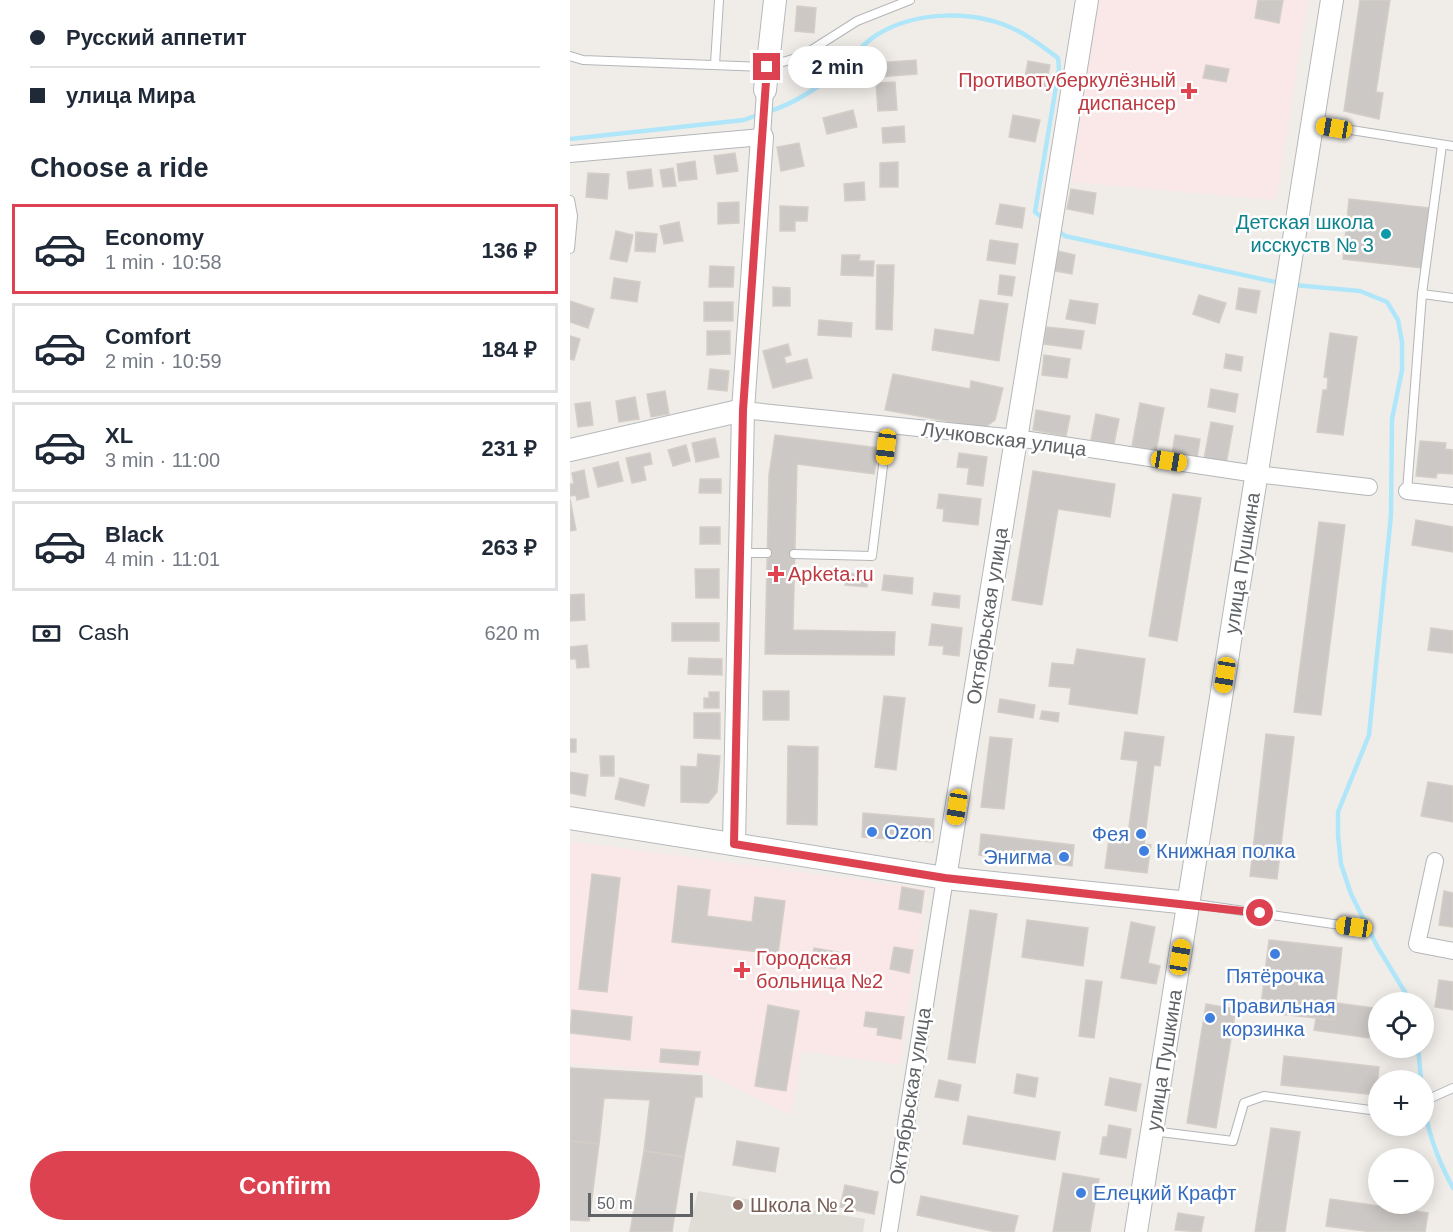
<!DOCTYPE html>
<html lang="en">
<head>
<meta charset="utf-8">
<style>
	:root { --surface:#fff; --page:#f2f2f3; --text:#1f2937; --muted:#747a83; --line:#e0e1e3; --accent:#dd4250 }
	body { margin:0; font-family:Helvetica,sans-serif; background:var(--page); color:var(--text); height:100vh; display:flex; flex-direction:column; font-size:22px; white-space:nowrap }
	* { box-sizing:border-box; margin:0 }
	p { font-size:20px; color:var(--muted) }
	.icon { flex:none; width:33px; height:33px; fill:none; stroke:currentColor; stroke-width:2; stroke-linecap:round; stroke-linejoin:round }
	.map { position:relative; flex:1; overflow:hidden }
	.details { display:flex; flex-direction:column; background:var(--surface); width:570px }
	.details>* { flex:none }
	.hud { display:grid; align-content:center; height:132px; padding:0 30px; background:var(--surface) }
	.tools { position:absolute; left:798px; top:992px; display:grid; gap:12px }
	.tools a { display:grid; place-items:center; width:66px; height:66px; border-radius:50%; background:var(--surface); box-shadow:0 3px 15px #0003; font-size:30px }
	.scale { position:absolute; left:18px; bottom:15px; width:105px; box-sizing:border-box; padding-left:6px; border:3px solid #606467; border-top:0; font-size:16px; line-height:21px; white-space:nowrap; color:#606467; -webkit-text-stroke:4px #fff; paint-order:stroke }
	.end { position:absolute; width:27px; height:27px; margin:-14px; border:8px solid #dd4250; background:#fff; box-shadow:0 0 0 3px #fff }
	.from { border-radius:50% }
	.bubble { position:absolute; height:42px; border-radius:21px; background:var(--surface); box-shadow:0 3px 15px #0003; font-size:20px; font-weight:700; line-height:42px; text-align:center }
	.car { position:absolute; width:18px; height:36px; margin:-18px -9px; border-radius:8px; box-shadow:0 0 4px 2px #0007; background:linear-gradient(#f5c518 24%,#345 0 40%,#f5c518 0 76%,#345 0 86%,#f5c518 0) }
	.hud b { display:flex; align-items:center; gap:21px; height:57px; font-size:22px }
	.hud b+b { border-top:2px solid var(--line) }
	.hud i { width:15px; height:15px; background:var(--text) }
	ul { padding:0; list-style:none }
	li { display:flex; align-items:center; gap:18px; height:90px; margin:0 12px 9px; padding:0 18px; border:3px solid var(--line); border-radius:0px }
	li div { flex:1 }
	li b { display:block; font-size:22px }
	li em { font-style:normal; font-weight:700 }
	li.current { border-color:var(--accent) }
	li>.icon { width:54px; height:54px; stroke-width:1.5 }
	h2 { padding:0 30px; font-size:27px; line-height:72px }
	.pay { display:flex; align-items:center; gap:15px; height:66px; padding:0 30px; font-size:22px }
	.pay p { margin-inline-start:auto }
	.primary-button { display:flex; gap:12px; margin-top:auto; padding:12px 30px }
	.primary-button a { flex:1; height:69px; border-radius:36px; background:var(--accent); color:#fff; font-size:24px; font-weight:700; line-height:69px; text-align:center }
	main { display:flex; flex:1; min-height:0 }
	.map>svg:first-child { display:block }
</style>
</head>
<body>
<main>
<section class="details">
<div class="hud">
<b><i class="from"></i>Русский аппетит</b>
<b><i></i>улица Мира</b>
</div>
<h2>Choose a ride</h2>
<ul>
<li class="current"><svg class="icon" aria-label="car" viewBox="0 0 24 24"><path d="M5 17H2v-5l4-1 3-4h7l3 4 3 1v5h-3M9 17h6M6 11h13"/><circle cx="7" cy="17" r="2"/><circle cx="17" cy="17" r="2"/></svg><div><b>Economy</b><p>1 min · 10:58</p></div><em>136 ₽</em></li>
<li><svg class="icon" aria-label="car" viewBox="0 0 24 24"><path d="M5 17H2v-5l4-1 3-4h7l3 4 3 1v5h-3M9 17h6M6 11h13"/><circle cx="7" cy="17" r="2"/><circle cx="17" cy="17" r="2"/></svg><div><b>Comfort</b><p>2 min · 10:59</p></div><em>184 ₽</em></li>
<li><svg class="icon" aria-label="car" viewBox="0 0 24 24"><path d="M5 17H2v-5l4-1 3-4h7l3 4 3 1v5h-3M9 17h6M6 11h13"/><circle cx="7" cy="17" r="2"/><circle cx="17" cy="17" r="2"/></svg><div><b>XL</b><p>3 min · 11:00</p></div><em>231 ₽</em></li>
<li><svg class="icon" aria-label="car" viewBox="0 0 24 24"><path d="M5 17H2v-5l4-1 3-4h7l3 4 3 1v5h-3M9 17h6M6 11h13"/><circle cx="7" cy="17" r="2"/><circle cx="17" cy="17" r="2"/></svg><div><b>Black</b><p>4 min · 11:01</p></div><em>263 ₽</em></li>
</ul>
<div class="pay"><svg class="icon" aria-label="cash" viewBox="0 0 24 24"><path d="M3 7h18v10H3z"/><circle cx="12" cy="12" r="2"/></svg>Cash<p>620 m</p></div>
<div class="primary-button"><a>Confirm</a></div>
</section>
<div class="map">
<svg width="883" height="1232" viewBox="0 0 883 1232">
	<rect width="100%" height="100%" fill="#f0ede9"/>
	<!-- education -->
	<path fill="#e0ddd7" d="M128 1191 295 1219 293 1232H118Z"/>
	<!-- medical -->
	<g fill="#fae8e9">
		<path d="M529 0H738L706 200 501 182Z"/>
		<path d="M0 841 357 889 330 1065 232 1051 221 1115 137 1073 0 1064Z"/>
	</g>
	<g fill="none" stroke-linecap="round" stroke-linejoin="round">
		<!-- stream -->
		<g stroke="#b0e6f9" stroke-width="4.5">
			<path d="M198 112C228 102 252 86 275 64 285 55 294 43 305 36 345 10 407 9 450 32 463 39 476 49 488 58L489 69 465 212 475 220"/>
			<path d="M0 139 174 120 190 114"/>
			<path d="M486 229 495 236 710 283"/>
			<path d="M724 285 790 291 817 302 828 320 832 342V370L822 419 821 515 799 735 768 812V835L771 864 781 894 807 946 841 1002"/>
			<path d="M848 1047 851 1080"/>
			<path d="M854 1102C857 1133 868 1160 883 1188"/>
		</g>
	</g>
	<!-- building -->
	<g fill="#ccc8c5" stroke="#d5cec7" stroke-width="1.5">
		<path d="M688 0H713L709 23 685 18Z"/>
		<path d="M790 0H820L806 92 813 93 809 119 774 111Z"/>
		<path d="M227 6 246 8 244 33 225 31Z"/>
		<path d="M346 60 347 74 308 77 306 63Z"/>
		<path d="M458 61 480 65 476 87 454 83Z"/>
		<path d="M636 65 659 69 656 82 633 78Z"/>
		<path d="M325 82 327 110 308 111 306 83Z"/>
		<path d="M283 110 287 127 257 134 253 118Z"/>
		<path d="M443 115 470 120 465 142 439 137Z"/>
		<path d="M334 126 335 142 313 143 312 128Z"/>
		<path d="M229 143 234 166 211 171 207 147Z"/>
		<path d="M165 153 168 171 147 174 144 156Z"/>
		<path d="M125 161 127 179 109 181 107 164Z"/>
		<path d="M328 162V187H310V163Z"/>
		<path d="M103 168 106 186 93 187 90 170Z"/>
		<path d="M81 169 83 186 59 189 57 172Z"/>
		<path d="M18 173 39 174 37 199 16 197Z"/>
		<path d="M294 182 295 200 275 201 274 184Z"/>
		<path d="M501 189 526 193 523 214 497 209Z"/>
		<path d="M779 199 859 208 852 268 773 259Z"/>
		<path d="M169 202V223L148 224V203Z"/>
		<path d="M430 204 455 208 452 228 426 224Z"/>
		<path d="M210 206 238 207 237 221H225V231H210Z"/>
		<path d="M109 222 113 241 94 244 90 226Z"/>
		<path d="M46 231 63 235 57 262 40 259Z"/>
		<path d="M66 232 87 234 85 252 65 251Z"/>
		<path d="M420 240 448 244 445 264 417 260Z"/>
		<path d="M488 251 505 255 502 274 484 271Z"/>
		<path d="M272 255H290L289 261H304L303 276 271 275Z"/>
		<path d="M307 265H324L322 330 306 329Z"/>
		<path d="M140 266 164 267 163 287H139Z"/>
		<path d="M430 275 445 277 442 296 428 294Z"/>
		<path d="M44 278 70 282 67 302 41 298Z"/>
		<path d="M203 287 220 288V306H203Z"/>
		<path d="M669 288 690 291 686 313 666 309Z"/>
		<path d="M629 295 656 303 649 323 623 314Z"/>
		<path d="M410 300 438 304 429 361 362 350 365 329 404 335Z"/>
		<path d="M500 300 528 304 525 324 496 319Z"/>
		<path d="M0 301 24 309 18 328 0 322Z"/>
		<rect x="134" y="302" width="29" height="19"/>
		<path d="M249 320 282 323 281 337 248 335Z"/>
		<path d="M476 327 514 331 511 349 474 344Z"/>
		<path d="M137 331H160V354L137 355Z"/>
		<path d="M760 333 787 337 773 435 747 432 753 390H757L758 378 754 377Z"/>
		<path d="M0 336 10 339 4 360 0 359Z"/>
		<path d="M218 344 221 355 214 357 216 364 237 359 242 378 203 388 193 351Z"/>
		<path d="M656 354 673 357 671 371 654 368Z"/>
		<path d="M474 355 500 359 497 378 472 375Z"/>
		<path d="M140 369 159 371 157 391 138 389Z"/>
		<path d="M323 374 400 389 401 381 433 388 425 420 414 428 315 410Z"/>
		<path d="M641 389 668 394 665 412 638 407Z"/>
		<path d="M95 391 99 414 81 417 77 394Z"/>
		<path d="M65 397 69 419 49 422 46 401Z"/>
		<path d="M20 402 23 425 8 427 5 404Z"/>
		<path d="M570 403 594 408 586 451 562 446Z"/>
		<path d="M466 410 500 416 496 436 463 430Z"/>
		<path d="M526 414 549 419 544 444 521 440Z"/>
		<path d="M641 422 663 426 656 464 634 459Z"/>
		<path d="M205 435 309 448 304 474 227 464 223 630 325 632 324 655 195 654 199 475Z"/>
		<path d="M605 435 630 439 627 458 602 454Z"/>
		<path d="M145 438 149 457 126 462 122 443Z"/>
		<path d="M850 441 876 443 875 449 883 450V474L867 473 866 478 846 476Z"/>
		<path d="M116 445 120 461 103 466 98 450Z"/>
		<path d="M80 453 82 464 73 466 76 480 62 483 56 458Z"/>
		<path d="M389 453 417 457 413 486 397 484 399 468 387 467Z"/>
		<path d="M48 462 53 481 28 487 23 468Z"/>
		<path d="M14 470 19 497 7 500 6 495 0 496V484H4L2 473Z"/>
		<path d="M463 471 545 484 540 517 488 509 472 605 442 600Z"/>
		<path d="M130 479H151V493H129Z"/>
		<path d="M369 494 411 499 408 525 373 521 374 509 367 508Z"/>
		<path d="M603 494 631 498 607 641 579 636Z"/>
		<path d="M0 499 6 530 0 531Z"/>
		<path d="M846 520 883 527V552L842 545Z"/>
		<path d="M749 522 775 525 751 715 724 712Z"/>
		<rect x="130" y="527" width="20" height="17"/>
		<path d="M125 569H149V598H126Z"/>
		<path d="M276 573 298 575 297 587 275 585Z"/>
		<path d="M314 575 343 578 342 594 312 590Z"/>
		<path d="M364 593 390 596 389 608 362 605Z"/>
		<path d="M14 594 15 620 0 621V595Z"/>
		<rect x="102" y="623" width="47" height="18"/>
		<path d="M362 624 392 628 389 656 373 654 374 646 359 645Z"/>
		<path d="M861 628 883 631V653L858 650Z"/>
		<path d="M17 645 19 667 7 668 6 659H0V647Z"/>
		<path d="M507 649 575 659 567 714 499 704 501 688 479 686 482 663 504 665Z"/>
		<path d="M119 658 152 659V675L118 674Z"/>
		<rect x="193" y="691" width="26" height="29"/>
		<path d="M139 692H149V708H134V698H139Z"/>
		<path d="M314 696 335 698 326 770 305 767Z"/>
		<path d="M430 699 465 705 463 718 428 712Z"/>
		<path d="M472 711 489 713 488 722 470 719Z"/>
		<path d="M124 713H150V739L124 738Z"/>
		<path d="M555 732 594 737 590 766 584 765 574 844 581 845 577 873 535 868 539 839 557 841 568 761 551 759Z"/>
		<path d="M696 734 724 737 707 879 680 876Z"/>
		<path d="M420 737 442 739 434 809 411 807Z"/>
		<rect x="0" y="739" width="6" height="13"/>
		<path d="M218 746 248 747 247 825 217 824Z"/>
		<path d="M128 754 150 756 147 792 138 803 111 802V766L127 767Z"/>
		<path d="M30 756H44V776H31Z"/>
		<path d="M0 772 18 775 15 796 0 793Z"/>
		<path d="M50 778 79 785 74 806 45 799Z"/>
		<path d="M858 782 883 786V822L851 816Z"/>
		<path d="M293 813 364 819 363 842 292 837Z"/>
		<path d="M411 834 504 845 502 866 409 855Z"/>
		<path d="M22 874 50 878 37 992 9 989Z"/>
		<path d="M108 886 140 890 137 916 182 922 185 897 215 901 208 954 102 942Z"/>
		<path d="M332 887 354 891 351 913 329 909Z"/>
		<path d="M874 891 883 893V927L869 925Z"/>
		<path d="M400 910 427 914 405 1063 378 1059Z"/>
		<path d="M457 920 518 928 513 966 452 957Z"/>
		<path d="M561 922 585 927 578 963 590 966 586 984 551 978Z"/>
		<path d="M699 940 772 948 764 1020 690 1012Z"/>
		<path d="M324 947 343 950 339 973 320 969Z"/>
		<path d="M244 948 268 952 265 969 242 965Z"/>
		<path d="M516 980 532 982 524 1038 509 1036Z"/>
		<path d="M869 980 883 982V1010L865 1007Z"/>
		<path d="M767 1003 803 1008 799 1038 744 1030 746 1018 764 1020Z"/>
		<path d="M636 1004 666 1009 646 1128 617 1123Z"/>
		<path d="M198 1005 229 1011 216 1091 185 1086Z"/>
		<path d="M2 1010 62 1017 60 1040 0 1033Z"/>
		<path d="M296 1012 334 1017 331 1039 307 1035 308 1028 294 1026Z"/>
		<path d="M91 1049 130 1052 128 1065 90 1062Z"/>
		<path d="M714 1056 809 1067 806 1095 711 1085Z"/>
		<path d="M0 1068 132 1076V1097H125L114 1157 74 1151 80 1100 34 1098 29 1144 0 1141Z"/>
		<path d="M447 1074 468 1078 465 1097 444 1093Z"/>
		<path d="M540 1078 571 1084 566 1111 535 1105Z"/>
		<path d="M369 1080 391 1085 388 1101 365 1097Z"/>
		<path d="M398 1116 490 1132 485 1160 393 1144Z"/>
		<path d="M539 1125 561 1129 556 1158 530 1154 533 1137H537Z"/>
		<path d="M701 1128 730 1132 715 1232H685Z"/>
		<path d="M0 1141 29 1144 19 1221 0 1220Z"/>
		<path d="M167 1141 209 1148 205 1172 163 1165Z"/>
		<path d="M74 1151 114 1157 102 1232H60Z"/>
		<path d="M493 1173 529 1179 520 1232H483Z"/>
		<path d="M275 1185 308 1192 304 1214 270 1207Z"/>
		<path d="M351 1196 448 1216 444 1232H426L347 1215Z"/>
		<path d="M760 1199 858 1213 855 1232H802L756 1226Z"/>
		<path d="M608 1213 634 1217 631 1232 605 1230Z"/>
	</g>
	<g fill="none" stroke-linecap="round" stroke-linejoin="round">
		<defs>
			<g id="lane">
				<path d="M0 56 13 60 197 67 232 56 287 21 340 0"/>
				<path d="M145 64 149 0"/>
				<path d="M743 124 883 146"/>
				<path d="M0 200 3 216 0 249"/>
				<path d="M852 294 883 298"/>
				<path d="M837 491 852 294 872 145"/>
				<path d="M170 553H197"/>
				<path d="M224 554 302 556 318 425"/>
				<path d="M619 903 784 927"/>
				<path d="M854 1101 883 1088"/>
				<path d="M582 1131 663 1141 674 1103 694 1096 808 1111"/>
			</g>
			<g id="street">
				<path d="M0 154 192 137 195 90"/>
				<path d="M173 410 446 438 686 474 799 487"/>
				<path d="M837 491 883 496"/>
				<path d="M865 861 847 944 883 951"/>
				<path d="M319 1232 375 878"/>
			</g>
			<g id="secondary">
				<path d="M195 90 205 0"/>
				<path d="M0 450 173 410"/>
				<path d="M0 818 375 878 619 903"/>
				<path d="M164 844 173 410 192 137"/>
				<path d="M375 878 517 0"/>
				<path d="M566 1232 762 0"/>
			</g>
		</defs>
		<!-- lane casing -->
		<use href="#lane" stroke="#b3b6b9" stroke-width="10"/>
		<!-- street casing -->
		<use href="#street" stroke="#b3b6b9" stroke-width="18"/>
		<!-- secondary casing -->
		<use href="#secondary" stroke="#b5b8bb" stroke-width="24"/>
		<!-- lane -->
		<use href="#lane" stroke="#fff" stroke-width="8"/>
		<!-- street -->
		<use href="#street" stroke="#fff" stroke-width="16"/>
		<!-- secondary -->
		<use href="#secondary" stroke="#fff" stroke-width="22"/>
	</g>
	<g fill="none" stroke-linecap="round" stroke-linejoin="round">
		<!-- route -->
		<path stroke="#dd4250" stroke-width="8" d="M197 67 173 410 164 844 375 878 690 913"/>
	</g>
	<!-- markers -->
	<g fill="#e0444e" stroke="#fff" stroke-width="2">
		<path d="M616 82h6v6h6v6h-6v6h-6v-6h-6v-6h6z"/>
		<path d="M203 565h6v6h6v6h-6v6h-6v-6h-6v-6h6z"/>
		<path d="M169 961h6v6h6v6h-6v6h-6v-6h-6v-6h6z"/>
	</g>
	<circle fill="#0f9aa8" stroke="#fff" stroke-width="2" cx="816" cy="234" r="6"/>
	<g fill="#3f7fe0" stroke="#fff" stroke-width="2">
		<circle cx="302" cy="832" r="6"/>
		<circle cx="571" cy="834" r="6"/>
		<circle cx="574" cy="851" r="6"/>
		<circle cx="494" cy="857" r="6"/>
		<circle cx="705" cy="954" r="6"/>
		<circle cx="640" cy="1018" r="6"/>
		<circle cx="511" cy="1193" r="6"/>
	</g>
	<circle fill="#8d6e63" stroke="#fff" stroke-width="2" cx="168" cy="1205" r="6"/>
	<g text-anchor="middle" stroke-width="5" stroke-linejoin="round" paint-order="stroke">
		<!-- health labels -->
		<g font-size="20" fill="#be3a42" stroke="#fff" text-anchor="start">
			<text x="606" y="87" text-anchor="end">Противотуберкулёзный<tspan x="606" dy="23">диспансер</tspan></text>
			<text x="218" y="581">Apketa.ru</text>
			<text x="186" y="965">Городская<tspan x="186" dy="23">больница №2</tspan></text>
		</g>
		<!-- culture labels -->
		<g font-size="20" fill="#0d838f" stroke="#fff" text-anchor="end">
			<text x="804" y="229">Детская школа<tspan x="804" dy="23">исскуств № 3</tspan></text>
		</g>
		<!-- street labels -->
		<g font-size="20" fill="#606467" stroke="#fff">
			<text transform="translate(434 439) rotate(7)" y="7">Лучковская улица</text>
			<text transform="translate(672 563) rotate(-81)" y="7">улица Пушкина</text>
			<text transform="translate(417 616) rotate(-81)" y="7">Октябрьская улица</text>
			<text transform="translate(594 1060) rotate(-81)" y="7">улица Пушкина</text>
			<text transform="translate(340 1096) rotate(-81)" y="7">Октябрьская улица</text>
		</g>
		<!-- shop labels -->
		<g font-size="20" fill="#366cbe" stroke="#fff" text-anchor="start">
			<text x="314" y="839">Ozon</text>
			<text x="559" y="841" text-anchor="end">Фея</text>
			<text x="586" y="858">Книжная полка</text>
			<text x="482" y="864" text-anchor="end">Энигма</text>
			<text x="705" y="983" text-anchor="middle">Пятёрочка</text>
			<text x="652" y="1013">Правильная<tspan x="652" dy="23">корзинка</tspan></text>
			<text x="523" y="1200">Елецкий Крафт</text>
		</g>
		<!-- education labels -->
		<g font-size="20" fill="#785e54" stroke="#fff" text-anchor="start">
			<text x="180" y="1212">Школа № 2</text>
		</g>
	</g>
</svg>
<div class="tools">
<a><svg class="icon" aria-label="locate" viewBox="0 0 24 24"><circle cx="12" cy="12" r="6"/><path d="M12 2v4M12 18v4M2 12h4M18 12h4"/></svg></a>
<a>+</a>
<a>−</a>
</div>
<div class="scale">50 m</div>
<i class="end from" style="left:690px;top:913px"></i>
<i class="end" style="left:197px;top:67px"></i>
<div class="bubble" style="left:218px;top:46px;width:99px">2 min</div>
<i class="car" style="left:764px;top:128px;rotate:279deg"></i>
<i class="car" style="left:316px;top:447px;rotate:187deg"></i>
<i class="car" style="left:599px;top:461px;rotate:99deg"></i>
<i class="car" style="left:655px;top:675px;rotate:189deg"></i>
<i class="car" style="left:387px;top:807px;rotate:189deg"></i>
<i class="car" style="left:784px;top:927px;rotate:278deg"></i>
<i class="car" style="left:610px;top:957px;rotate:9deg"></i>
</div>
</main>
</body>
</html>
